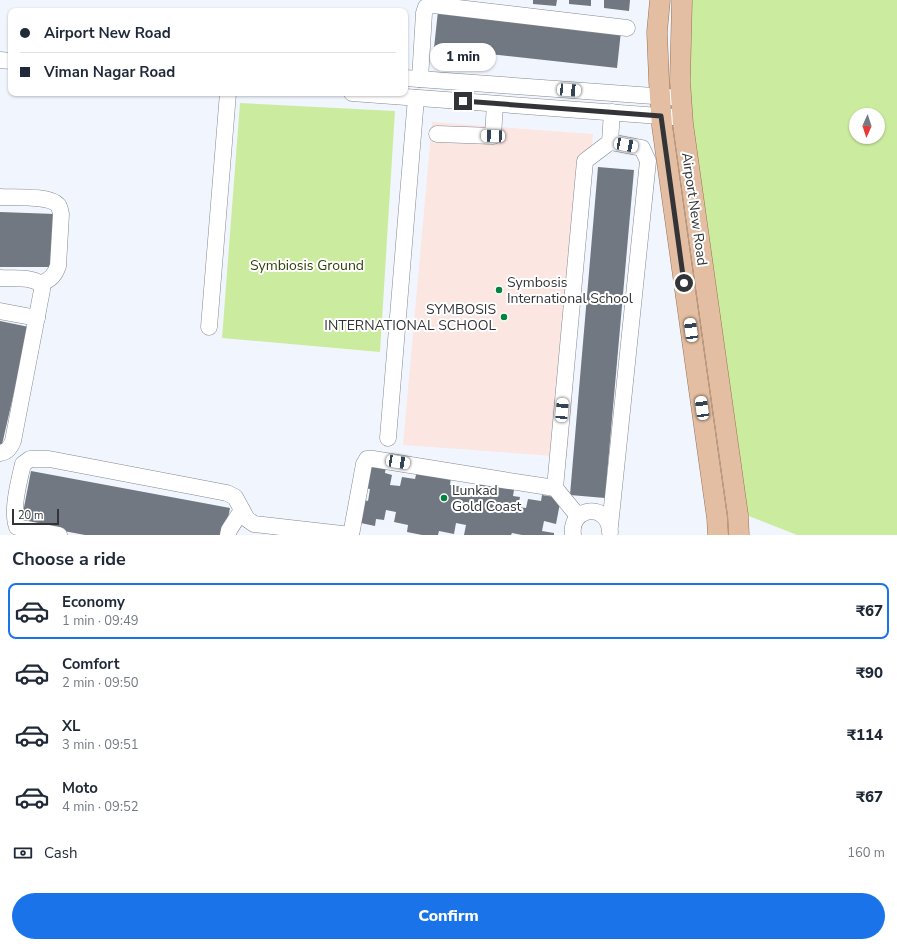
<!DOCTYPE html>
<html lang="en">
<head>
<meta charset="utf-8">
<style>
	:root { --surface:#fff; --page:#f6f6f7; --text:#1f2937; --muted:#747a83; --line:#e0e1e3; --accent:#1a73e8 }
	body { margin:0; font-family:"Nunito Sans",sans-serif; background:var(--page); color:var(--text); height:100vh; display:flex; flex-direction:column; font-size:15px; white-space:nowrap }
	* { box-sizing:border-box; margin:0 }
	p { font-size:13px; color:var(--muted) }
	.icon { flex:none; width:22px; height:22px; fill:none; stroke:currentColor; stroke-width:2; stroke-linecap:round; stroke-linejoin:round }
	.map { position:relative; height:535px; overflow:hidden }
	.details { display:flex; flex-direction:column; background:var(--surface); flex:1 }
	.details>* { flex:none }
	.banner { position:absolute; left:8px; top:8px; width:400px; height:88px; border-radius:8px; box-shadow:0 1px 3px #0004; display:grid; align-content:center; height:88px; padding:0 12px; background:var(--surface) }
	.needle { width:26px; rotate:183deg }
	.buttons { position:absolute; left:849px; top:108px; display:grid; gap:8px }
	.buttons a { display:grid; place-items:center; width:36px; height:36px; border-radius:50%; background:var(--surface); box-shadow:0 1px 3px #0004; font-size:20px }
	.scale { position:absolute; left:12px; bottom:10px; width:47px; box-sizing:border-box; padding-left:4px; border:2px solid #323438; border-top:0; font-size:11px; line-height:14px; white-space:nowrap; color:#323438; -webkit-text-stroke:3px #fff; paint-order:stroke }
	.end { position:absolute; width:18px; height:18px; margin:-9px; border:5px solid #323438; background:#fff; box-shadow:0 0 0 2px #fff }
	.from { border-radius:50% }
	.bubble { position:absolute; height:28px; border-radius:14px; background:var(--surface); box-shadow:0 1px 3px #0004; font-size:13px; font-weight:800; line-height:28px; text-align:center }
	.car { position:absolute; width:12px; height:24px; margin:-12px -6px; border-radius:5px; box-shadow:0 0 3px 1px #0007; background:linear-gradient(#fff 24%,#345 0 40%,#fff 0 76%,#345 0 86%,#fff 0) }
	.banner b { display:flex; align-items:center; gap:14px; height:38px; font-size:15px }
	.banner b+b { border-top:1px solid var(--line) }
	.banner i { width:10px; height:10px; background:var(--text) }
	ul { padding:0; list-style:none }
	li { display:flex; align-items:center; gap:12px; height:56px; margin:0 8px 6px; padding:0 4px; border:2px solid transparent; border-radius:8px }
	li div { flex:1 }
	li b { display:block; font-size:15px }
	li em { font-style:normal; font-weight:800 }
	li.current { border-color:var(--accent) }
	li>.icon { width:36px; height:36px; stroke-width:1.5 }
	h2 { padding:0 12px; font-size:18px; line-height:48px }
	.pay { display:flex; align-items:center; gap:10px; height:44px; padding:0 12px; font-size:15px }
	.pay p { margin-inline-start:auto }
	.button { display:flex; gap:8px; margin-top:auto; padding:8px 12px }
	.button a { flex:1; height:46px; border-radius:24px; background:var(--accent); color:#fff; font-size:16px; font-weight:800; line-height:46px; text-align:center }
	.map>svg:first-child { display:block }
</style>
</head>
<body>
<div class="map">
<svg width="897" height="535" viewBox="0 0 897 535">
	<rect width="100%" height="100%" fill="#f1f6fe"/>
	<!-- education -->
	<path fill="#fbe6e2" d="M432 122 593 134 567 457 403 445Z"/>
	<!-- green -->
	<g fill="#cbec9e" fill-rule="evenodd">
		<path d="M688 0H897V535H797L746 515 685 78ZM856 115H878V137H856Z"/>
		<path d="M240 103 395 111 380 352 222 338Z"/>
	</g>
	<!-- building -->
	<g fill="#727881">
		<path d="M533 0H557L556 6 533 4Z"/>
		<path d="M569 0H591V6L569 4Z"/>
		<path d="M604 0H630L629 11 604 8Z"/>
		<path d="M438 11 621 31 617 68 434 48Z"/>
		<path d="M598 167 634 170 605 498 570 495Z"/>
		<path d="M0 212 55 214 51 267H0Z"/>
		<path d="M0 321 29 327 1 449H0Z"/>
		<path d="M368 461 386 465 385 473 392 475 390 485 400 486 402 477 415 479 417 471 451 477 450 485 464 487 463 496 470 497 471 489 478 490 480 483 514 490 513 496 520 497 518 507 526 508 528 499 541 501 542 495 561 498 556 524 544 521 542 531 554 533V535H522L512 533 511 535H464L466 525 456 523 454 534 439 531 438 535H422L407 532 408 525 394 522 396 512 386 510 384 520 376 519 375 526 356 522 361 499 368 501 370 489 363 488Z"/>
		<path d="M31 471 230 508 225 535H85L21 523Z"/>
	</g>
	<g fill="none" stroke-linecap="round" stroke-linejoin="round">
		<defs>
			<g id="minor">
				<path d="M0 60 11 61"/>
				<path d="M405 78 681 98"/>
				<path d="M420 79 424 13 426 7 433 5 627 28"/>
				<path d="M352 93 673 117"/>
				<path d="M437 134 493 136 495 104"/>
				<path d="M0 197C13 198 49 195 58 205 60 207 60 211 61 214L58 266C54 277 50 279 41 284"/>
				<path d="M0 278C14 279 29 276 41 284L42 290 13 441C10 448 7 452 0 453"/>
				<path d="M0 311 37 318"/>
				<path d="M209 327 228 93"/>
				<path d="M388 438 416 98"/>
				<path d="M555 488 578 516"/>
				<path d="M610 526 648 161 642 148 610 142"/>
				<path d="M59 535 17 527C11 511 19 481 23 464L30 459H49L227 493 235 497 247 519 254 524 351 535"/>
				<path d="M228 535 229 530 242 510"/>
				<path d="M351 535 364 464 367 459H373L503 480 555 488 585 161 610 142 612 112"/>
				<path d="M573 535C569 506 609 502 610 532"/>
			</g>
			<g id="major">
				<path d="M660 0 657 32 659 81 662 126 717 518 718 535"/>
				<path d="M682 0 680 81 683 124 738 515 739 535"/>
			</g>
		</defs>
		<!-- minor casing -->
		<use href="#minor" stroke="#838992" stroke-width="17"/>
		<!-- major casing -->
		<use href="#major" stroke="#997255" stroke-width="21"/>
		<!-- minor -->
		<use href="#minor" stroke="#fff" stroke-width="16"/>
		<!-- major -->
		<use href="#major" stroke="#e3bea2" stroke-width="20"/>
	</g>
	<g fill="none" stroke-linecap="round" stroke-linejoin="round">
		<!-- route -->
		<path stroke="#323438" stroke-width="5" d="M463 101 661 116 684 283"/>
	</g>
	<!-- markers -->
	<g fill="#01843f" stroke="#fff" stroke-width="1.5">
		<circle cx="499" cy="290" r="4"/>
		<circle cx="504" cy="317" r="4"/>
		<circle cx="444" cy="498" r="4"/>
	</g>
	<g text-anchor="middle" stroke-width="4" stroke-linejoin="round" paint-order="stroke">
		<!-- street labels -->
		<g font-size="14" fill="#323438" stroke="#fff">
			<text transform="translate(695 209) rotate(82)" y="5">Airport New Road</text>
		</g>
		<!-- park labels -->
		<g font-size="14" fill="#2d4004" stroke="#fff">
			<text x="307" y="270">Symbiosis Ground</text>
		</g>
		<!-- poi labels -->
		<g font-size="14" fill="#323438" stroke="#fff" text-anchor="start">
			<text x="507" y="287">Symbosis<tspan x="507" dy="16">International School</tspan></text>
			<text x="496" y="314" text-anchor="end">SYMBOSIS<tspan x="496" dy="16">INTERNATIONAL SCHOOL</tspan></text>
			<text x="452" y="495">Lunkad<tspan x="452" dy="16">Gold Coast</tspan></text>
		</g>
	</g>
</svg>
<div class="buttons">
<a><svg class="needle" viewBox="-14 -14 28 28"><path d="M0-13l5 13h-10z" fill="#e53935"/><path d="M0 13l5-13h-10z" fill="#747a83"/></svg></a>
</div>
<div class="scale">20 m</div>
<i class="end from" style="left:684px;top:283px"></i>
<i class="end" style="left:463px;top:101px"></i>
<div class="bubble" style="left:430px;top:43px;width:66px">1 min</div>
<i class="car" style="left:569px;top:90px;rotate:94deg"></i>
<i class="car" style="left:493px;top:136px;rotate:272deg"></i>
<i class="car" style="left:626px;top:145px;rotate:101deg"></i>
<i class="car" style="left:691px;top:330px;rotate:352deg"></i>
<i class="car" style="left:702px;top:408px;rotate:352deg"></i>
<i class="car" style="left:562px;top:410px;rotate:5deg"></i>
<i class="car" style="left:398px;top:462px;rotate:99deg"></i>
<div class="banner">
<b><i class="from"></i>Airport New Road</b>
<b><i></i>Viman Nagar Road</b>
</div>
</div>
<section class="details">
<h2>Choose a ride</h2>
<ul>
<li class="current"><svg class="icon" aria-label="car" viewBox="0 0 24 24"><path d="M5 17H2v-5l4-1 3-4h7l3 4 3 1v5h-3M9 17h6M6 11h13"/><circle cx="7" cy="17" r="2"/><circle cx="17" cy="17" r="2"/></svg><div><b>Economy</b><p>1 min · 09:49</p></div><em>₹67</em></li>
<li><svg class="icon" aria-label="car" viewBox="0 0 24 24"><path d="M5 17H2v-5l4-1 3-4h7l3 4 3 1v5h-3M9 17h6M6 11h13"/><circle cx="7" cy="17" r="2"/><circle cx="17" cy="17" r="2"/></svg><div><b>Comfort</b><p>2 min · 09:50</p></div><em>₹90</em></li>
<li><svg class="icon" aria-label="car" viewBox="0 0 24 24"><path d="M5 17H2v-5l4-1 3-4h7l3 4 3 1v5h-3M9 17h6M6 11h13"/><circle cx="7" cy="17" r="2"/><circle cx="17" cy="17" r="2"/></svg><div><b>XL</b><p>3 min · 09:51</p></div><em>₹114</em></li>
<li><svg class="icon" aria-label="car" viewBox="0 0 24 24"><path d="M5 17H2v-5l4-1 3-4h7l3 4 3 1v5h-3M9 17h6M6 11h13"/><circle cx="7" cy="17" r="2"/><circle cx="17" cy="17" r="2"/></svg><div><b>Moto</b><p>4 min · 09:52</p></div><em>₹67</em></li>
</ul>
<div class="pay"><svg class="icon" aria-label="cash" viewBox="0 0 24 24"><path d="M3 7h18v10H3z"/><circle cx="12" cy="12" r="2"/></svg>Cash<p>160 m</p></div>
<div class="button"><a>Confirm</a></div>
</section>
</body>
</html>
